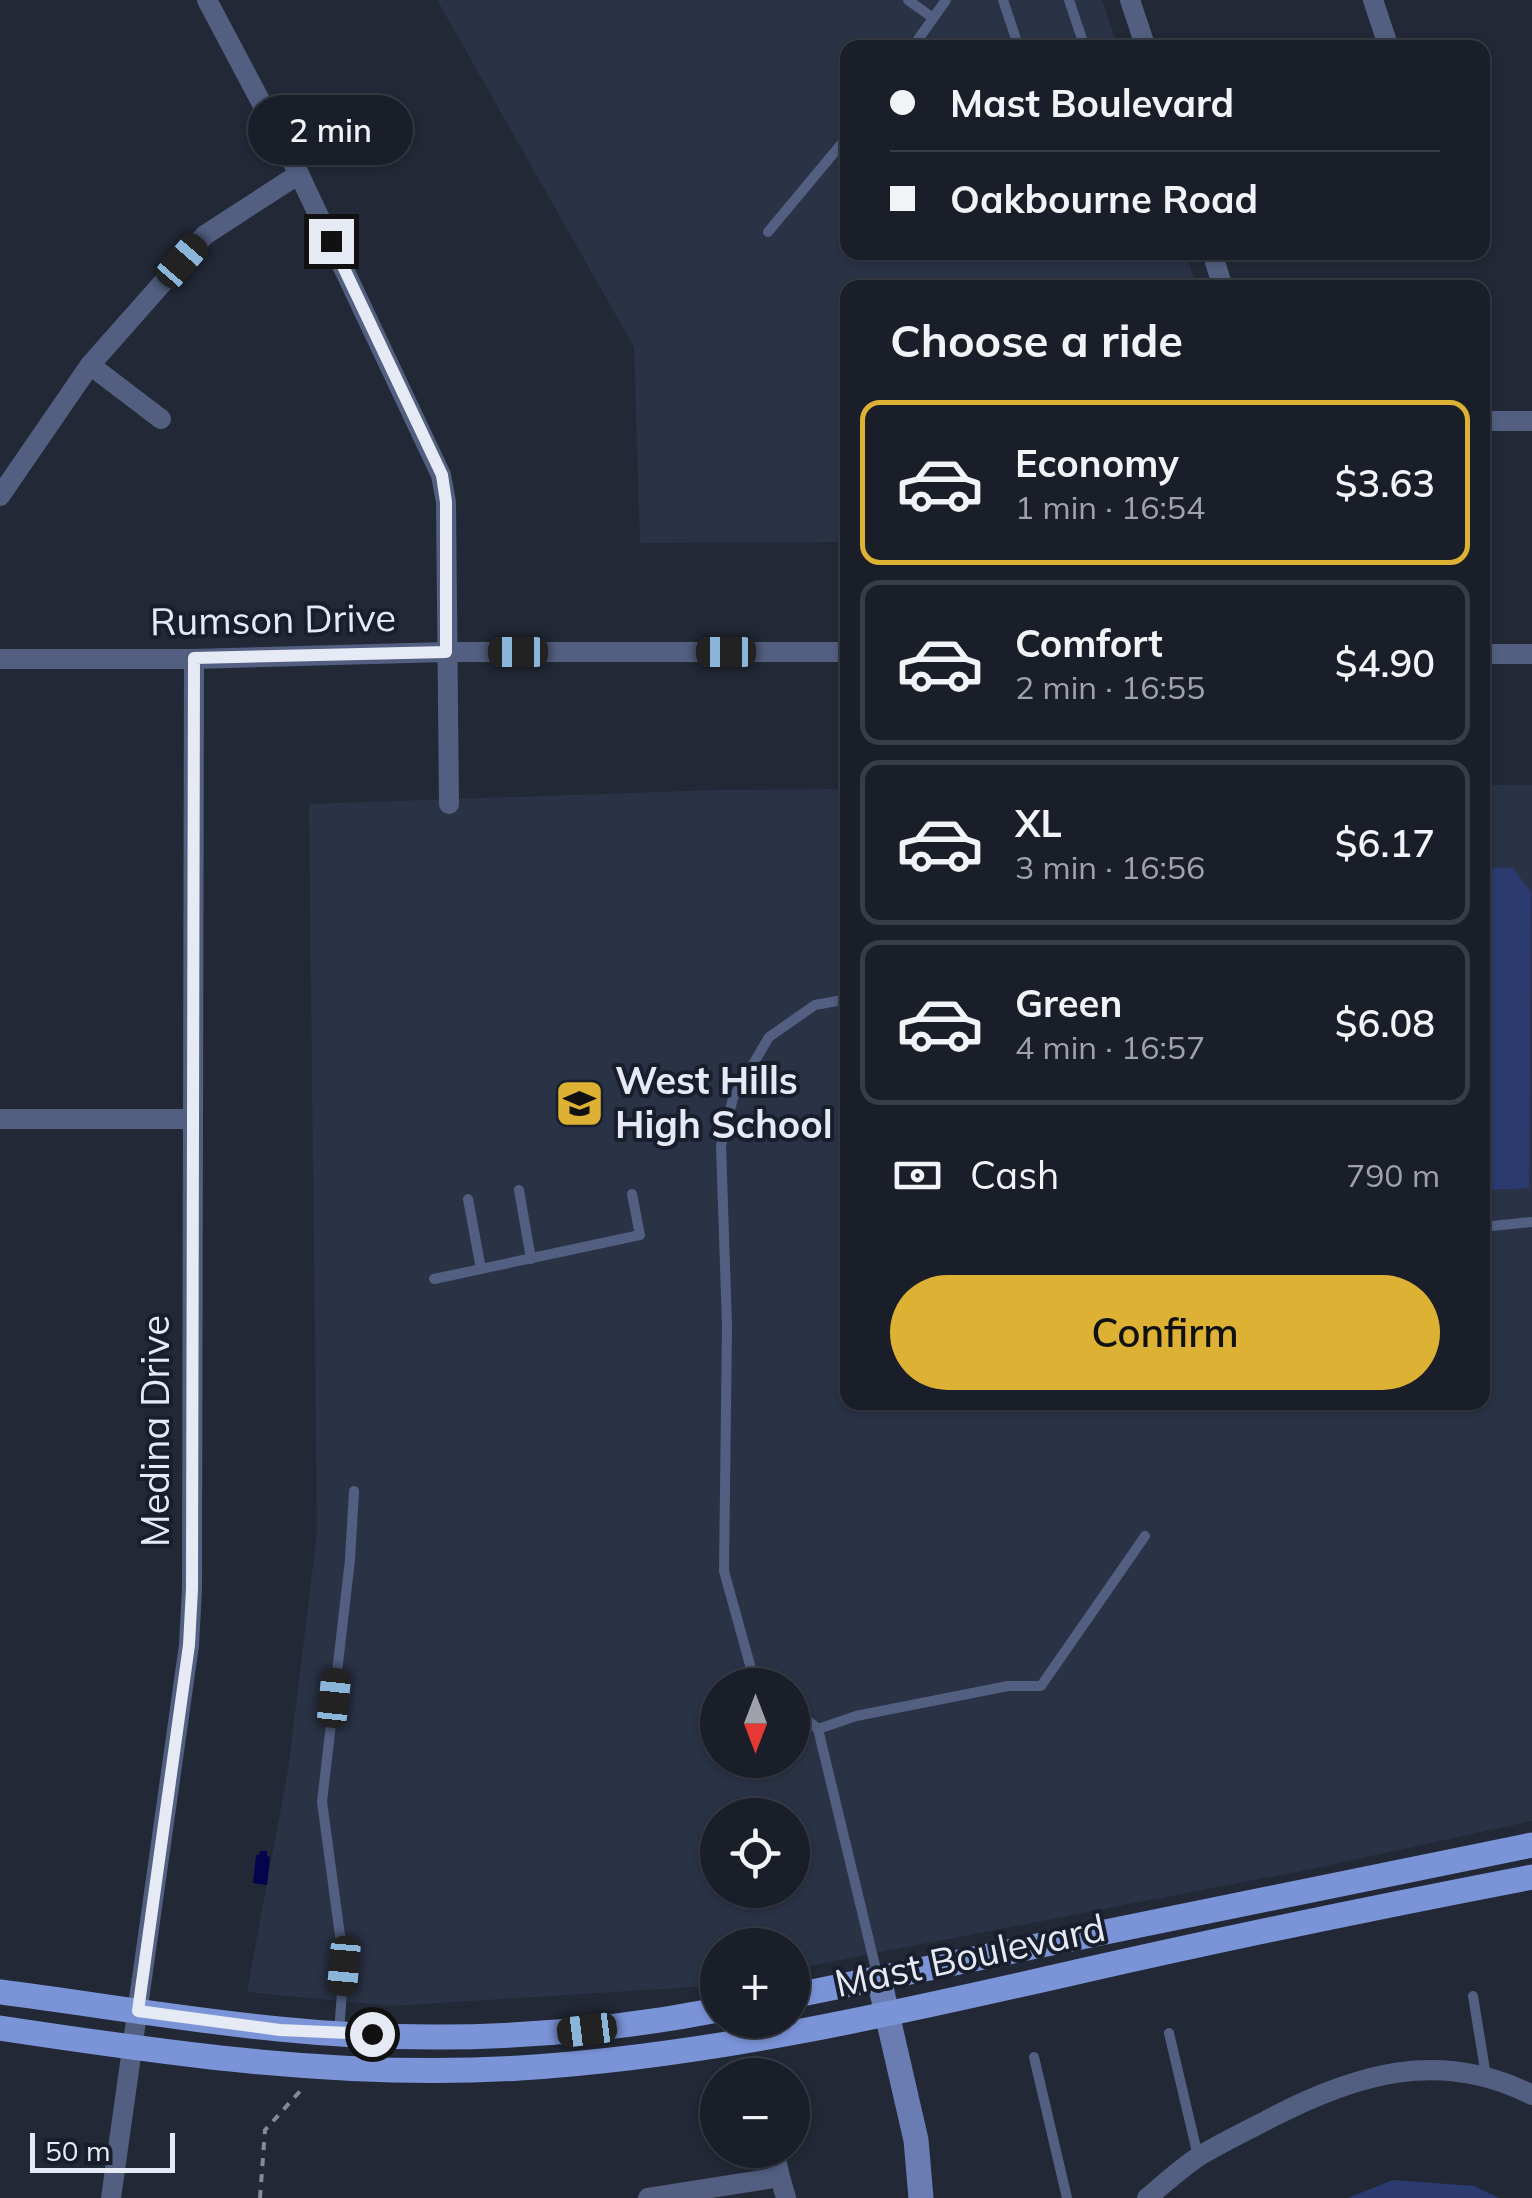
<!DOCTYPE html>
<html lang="en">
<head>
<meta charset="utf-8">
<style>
	:root { --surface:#1a1e28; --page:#232730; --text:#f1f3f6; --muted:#9fa2a8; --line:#383c45; --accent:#ddb133 }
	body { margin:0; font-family:Mulish,sans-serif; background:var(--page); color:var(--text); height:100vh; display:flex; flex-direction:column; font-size:38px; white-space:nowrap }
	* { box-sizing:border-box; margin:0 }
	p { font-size:32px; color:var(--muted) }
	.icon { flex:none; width:55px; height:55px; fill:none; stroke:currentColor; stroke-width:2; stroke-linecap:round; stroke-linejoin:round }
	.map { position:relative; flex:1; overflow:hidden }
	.side { position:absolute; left:840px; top:280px; width:650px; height:1130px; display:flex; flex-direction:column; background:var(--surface); border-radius:20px; box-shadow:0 2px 8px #0004,0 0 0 2px var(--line) }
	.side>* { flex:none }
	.top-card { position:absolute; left:840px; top:40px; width:650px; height:220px; border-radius:20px; box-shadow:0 2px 8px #0004,0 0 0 2px var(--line); display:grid; align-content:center; height:220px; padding:0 50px; background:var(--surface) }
	.needle { width:65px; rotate:180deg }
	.buttons { position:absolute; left:700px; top:1668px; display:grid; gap:20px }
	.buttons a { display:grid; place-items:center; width:110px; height:110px; border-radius:50%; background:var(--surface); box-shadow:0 2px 8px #0004,0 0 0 2px var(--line); font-size:50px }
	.scale { position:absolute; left:30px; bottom:25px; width:145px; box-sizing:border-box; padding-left:10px; border:5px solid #e6eaf4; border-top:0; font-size:28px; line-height:35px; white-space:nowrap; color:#e6eaf4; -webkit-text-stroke:8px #191e2c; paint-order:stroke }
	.end { position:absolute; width:45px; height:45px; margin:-22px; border:12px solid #e6eaf4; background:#111; box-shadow:0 0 0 5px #111 }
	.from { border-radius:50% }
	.bubble { position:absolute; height:70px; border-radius:35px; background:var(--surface); box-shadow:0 2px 8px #0004,0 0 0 2px var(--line); font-size:32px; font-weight:600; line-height:70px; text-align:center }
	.car { position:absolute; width:30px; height:60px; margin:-30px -15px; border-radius:12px; box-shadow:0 0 8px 2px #0007; background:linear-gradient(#222 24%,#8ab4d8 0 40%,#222 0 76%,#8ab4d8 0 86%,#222 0) }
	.top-card b { display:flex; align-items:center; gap:35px; height:95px; font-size:38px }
	.top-card b+b { border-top:2px solid var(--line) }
	.top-card i { width:25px; height:25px; background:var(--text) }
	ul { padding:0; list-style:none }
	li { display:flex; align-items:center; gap:30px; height:165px; margin:0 20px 15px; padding:0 30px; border:5px solid var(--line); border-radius:20px }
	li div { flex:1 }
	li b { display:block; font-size:38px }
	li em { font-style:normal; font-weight:600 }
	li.current { border-color:var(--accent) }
	li>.icon { width:90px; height:90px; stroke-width:1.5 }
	h2 { padding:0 50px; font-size:45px; line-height:120px }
	.pay { display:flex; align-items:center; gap:25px; height:110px; padding:0 50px; font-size:38px }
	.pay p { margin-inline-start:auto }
	.primary-button { display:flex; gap:20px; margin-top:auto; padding:20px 50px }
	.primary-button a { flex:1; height:115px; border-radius:60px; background:var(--accent); color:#111; font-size:40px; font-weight:600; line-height:115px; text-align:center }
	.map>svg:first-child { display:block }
</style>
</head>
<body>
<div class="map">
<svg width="1532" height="2198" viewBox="0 0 1532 2198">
	<rect width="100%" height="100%" fill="#232836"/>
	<!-- built -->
	<g fill="#2a3246" fill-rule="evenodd">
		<path d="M437 0H1102L1118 47 848 48V252L1186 253 1197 287 848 288 847 542 640 543 634 347Z"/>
		<path d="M1483 785H1532V1821L1316 1868 793 1969 792 1945H718L717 1984 709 1986 393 2006 247 1992 288 1770 317 1533 309 804 715 790 847 789 848 1402H1482ZM718 1685H792V1760H718ZM718 1815H792V1890H718Z"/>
	</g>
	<!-- green -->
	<g fill="#2b3b70">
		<path d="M1482 868H1513L1531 892 1529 1188 1483 1190Z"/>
		<path d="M1393 2180 1474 2186 1499 2198H1348Z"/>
	</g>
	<!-- water -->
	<path fill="#05034d" d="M260 1851H267V1856L270 1857 267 1885 253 1883 256 1855H259Z"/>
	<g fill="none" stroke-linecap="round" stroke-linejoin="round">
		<!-- path -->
		<path stroke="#868a96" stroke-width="4" stroke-dasharray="8 8" stroke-linecap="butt" d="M260 2198 265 2130 302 2089"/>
		<!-- lane -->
		<g stroke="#525f80" stroke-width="10">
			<path d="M908 0 933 18"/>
			<path d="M1003 0 1019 48"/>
			<path d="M1069 0 1085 48"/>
			<path d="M912 48 946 0"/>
			<path d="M768 232 848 136"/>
			<path d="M519 1190 531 1259"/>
			<path d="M468 1199 481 1269"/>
			<path d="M1482 1227 1532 1222"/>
			<path d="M434 1279 640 1235 632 1194"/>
			<path d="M764 1685 753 1676 724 1571 727 1325 721 1146 733 1098 769 1037 815 1005 848 999"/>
			<path d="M792 1708 818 1729 878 1978"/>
			<path d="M818 1729 856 1716 1008 1686H1041L1145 1536"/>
			<path d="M1473 1996 1486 2076"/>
			<path d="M339 2032 344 1965 322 1802 350 1560 354 1491"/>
			<path d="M1169 2033 1198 2156"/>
			<path d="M1034 2057 1067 2198"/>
		</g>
		<!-- street -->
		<g stroke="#525f80" stroke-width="20">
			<path d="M207 0 299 174 441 475 446 502 449 804"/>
			<path d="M1130 0 1146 48"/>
			<path d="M1373 0 1389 48"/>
			<path d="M1212 252 1223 288"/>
			<path d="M90 365 161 419"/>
			<path d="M1482 421H1532"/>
			<path d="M0 496 90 365 205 235 299 174"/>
			<path d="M1482 654H1532"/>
			<path d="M0 659H194L446 652H848"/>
			<path d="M0 1119H191"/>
			<path d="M774 2150 780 2177"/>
			<path d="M111 2198 189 1645 192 1589 194 659"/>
			<path d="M648 2198 780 2177 786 2198"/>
			<path d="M1147 2198C1164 2184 1182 2167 1201 2155 1223 2142 1246 2131 1269 2119 1355 2074 1440 2048 1532 2095"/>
		</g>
		<!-- secondary -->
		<path stroke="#697db2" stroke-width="25" d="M879 1979 916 2140 921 2198"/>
		<!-- primary -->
		<g stroke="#7b94d8" stroke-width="25">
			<path d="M0 1992C93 2004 186 2020 279 2029 425 2044 573 2038 718 2010"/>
			<path d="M792 1996 1532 1845"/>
			<path d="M0 2028C172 2054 345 2079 520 2068 710 2056 897 2013 1081 1971 1231 1937 1381 1906 1532 1877"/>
		</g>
	</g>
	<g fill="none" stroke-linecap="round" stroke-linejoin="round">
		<!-- route -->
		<path stroke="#e6eaf4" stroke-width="12" d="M331 241 442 475 446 502V652L194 658 192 1589 189 1645 138 2011 280 2030 372 2034"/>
	</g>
	<!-- icons -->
	<defs>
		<symbol id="school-square" viewBox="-11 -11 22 22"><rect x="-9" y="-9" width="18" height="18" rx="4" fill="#ddb133" stroke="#191e2c"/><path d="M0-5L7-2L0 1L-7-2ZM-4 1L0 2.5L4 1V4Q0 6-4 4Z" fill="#111"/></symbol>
	</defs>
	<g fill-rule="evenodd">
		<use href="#school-square" x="552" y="1076" width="55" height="55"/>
	</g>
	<g text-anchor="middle" stroke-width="8" stroke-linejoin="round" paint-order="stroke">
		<!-- street labels -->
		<g font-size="38" fill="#e6eaf4" stroke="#191e2c">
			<text transform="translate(273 620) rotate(-1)" y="13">Rumson Drive</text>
			<text transform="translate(156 1431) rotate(-90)" y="13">Medina Drive</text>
			<text transform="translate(970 1956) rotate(-12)" y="13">Mast Boulevard</text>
		</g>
		<!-- poi labels -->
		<g font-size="38" font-weight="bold" fill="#e6eaf4" stroke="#191e2c" text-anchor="start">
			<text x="615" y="1094">West Hills<tspan x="615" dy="44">High School</tspan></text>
		</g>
	</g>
</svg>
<div class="buttons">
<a><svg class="needle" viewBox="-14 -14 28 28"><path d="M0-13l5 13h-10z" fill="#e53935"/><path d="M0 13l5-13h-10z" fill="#9fa2a8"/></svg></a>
<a><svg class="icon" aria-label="locate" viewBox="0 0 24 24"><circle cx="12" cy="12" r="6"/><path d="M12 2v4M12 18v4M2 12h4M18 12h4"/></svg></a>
<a>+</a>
<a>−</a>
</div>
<div class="scale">50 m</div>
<i class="end from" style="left:372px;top:2034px"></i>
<i class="end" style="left:331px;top:241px"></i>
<div class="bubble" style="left:248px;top:95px;width:165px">2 min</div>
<i class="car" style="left:182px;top:261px;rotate:41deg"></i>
<i class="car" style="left:518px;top:652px;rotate:270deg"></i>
<i class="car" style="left:726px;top:652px;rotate:270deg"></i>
<i class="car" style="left:334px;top:1698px;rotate:6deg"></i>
<i class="car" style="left:344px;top:1966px;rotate:185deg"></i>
<i class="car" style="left:587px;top:2030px;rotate:263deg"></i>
<div class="top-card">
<b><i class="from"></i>Mast Boulevard</b>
<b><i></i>Oakbourne Road</b>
</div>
<section class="side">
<h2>Choose a ride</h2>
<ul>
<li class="current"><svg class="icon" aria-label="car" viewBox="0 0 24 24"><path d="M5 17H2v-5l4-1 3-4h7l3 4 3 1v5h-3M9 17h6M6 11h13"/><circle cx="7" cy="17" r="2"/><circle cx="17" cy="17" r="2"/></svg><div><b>Economy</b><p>1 min · 16:54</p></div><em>$3.63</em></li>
<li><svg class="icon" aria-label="car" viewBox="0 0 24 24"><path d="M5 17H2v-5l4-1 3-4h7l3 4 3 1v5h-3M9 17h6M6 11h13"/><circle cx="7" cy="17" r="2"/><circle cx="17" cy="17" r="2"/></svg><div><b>Comfort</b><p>2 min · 16:55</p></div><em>$4.90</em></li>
<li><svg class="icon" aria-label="car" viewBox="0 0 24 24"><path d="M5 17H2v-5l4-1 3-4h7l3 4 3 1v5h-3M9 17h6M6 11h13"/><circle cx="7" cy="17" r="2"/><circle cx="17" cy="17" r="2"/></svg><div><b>XL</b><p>3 min · 16:56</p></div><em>$6.17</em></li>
<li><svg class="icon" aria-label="car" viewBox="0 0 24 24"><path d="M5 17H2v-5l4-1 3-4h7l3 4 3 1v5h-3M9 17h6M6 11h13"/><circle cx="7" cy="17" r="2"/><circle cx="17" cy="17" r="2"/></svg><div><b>Green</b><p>4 min · 16:57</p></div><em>$6.08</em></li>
</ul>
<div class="pay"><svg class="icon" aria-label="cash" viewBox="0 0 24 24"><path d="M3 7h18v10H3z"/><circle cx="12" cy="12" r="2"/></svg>Cash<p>790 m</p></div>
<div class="primary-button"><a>Confirm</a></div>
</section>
</div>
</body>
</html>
